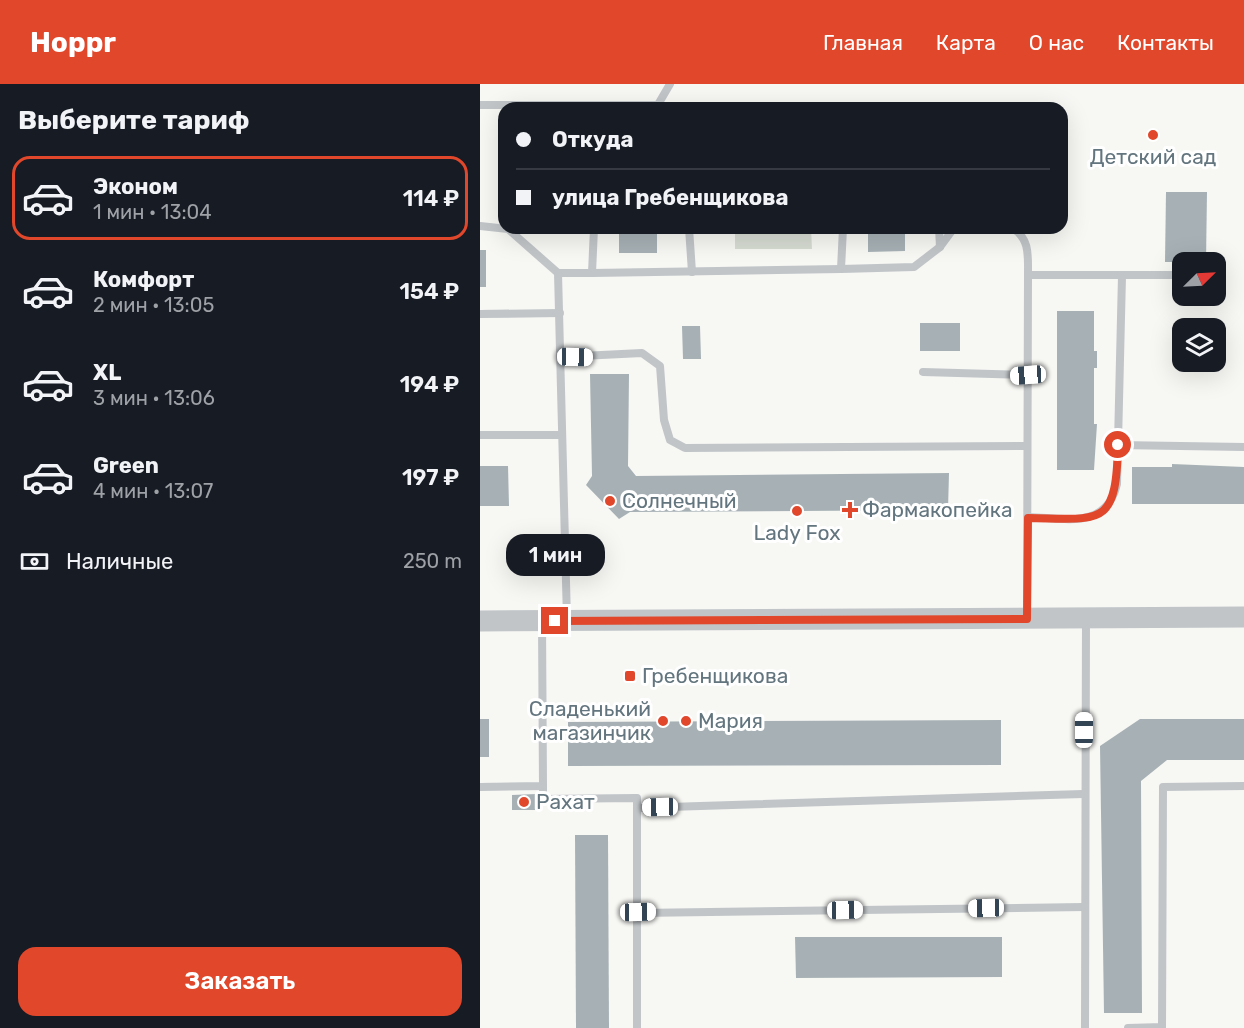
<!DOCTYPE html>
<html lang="ru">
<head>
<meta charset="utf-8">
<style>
	:root { --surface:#171b24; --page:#20242c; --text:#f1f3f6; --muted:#9ea1a6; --line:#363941; --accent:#e0472b }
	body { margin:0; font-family:Rubik,sans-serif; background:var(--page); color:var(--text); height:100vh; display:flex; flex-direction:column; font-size:22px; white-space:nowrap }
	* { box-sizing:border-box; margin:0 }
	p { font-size:20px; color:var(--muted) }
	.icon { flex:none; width:33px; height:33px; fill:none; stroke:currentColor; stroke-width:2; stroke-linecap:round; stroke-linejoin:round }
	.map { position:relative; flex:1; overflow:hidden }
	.side { display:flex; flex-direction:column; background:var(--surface); width:480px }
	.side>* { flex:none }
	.top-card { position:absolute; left:18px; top:18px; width:570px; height:132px; border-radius:18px; box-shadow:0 6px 24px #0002; display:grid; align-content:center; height:132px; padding:0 18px; background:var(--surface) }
	.needle { width:39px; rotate:66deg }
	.buttons { position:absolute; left:692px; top:168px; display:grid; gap:12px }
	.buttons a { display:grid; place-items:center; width:54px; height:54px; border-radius:12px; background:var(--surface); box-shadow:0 6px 24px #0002; font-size:30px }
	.end { position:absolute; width:27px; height:27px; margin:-14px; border:8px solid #e0472b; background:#fff; box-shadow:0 0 0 3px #fff }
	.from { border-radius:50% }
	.bubble { position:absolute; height:42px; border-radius:18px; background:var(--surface); box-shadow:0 6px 24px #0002; font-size:20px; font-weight:600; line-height:42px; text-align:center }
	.car { position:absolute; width:18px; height:36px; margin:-18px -9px; border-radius:8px; box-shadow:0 0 4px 2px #0007; background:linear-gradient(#fff 24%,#345 0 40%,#fff 0 76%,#345 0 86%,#fff 0) }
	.top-card b { display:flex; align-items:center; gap:21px; height:57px; font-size:22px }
	.top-card b+b { border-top:2px solid var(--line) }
	.top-card i { width:15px; height:15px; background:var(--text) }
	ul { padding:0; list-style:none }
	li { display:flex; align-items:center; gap:18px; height:84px; margin:0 12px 9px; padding:0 6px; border:3px solid transparent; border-radius:18px }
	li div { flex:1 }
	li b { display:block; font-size:22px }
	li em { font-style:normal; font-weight:600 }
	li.current { border-color:var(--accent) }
	li>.icon { width:54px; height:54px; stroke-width:1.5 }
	h2 { padding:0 18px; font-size:27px; line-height:72px }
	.pay { display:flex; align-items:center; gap:15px; height:66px; padding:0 18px; font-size:22px }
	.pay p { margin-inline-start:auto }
	.button { display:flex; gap:12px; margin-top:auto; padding:12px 18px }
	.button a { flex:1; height:69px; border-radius:18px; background:var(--accent); color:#fff; font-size:24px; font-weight:600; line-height:69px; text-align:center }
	header { display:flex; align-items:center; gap:36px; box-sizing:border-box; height:84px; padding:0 30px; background:var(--accent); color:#fff }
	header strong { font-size:28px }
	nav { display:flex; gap:33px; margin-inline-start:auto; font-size:21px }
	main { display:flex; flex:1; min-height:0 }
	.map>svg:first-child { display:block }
</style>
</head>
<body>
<header>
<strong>Hoppr</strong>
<nav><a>Главная</a><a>Карта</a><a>О нас</a><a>Контакты</a></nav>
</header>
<main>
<section class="side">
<h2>Выберите тариф</h2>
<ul>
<li class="current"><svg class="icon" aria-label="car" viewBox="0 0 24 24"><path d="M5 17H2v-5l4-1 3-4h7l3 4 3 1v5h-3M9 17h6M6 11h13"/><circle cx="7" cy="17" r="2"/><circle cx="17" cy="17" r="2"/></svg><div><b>Эконом</b><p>1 мин · 13:04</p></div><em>114 ₽</em></li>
<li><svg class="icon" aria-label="car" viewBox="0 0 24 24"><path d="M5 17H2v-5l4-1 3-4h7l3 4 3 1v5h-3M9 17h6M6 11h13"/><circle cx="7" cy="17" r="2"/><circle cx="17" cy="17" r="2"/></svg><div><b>Комфорт</b><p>2 мин · 13:05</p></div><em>154 ₽</em></li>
<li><svg class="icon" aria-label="car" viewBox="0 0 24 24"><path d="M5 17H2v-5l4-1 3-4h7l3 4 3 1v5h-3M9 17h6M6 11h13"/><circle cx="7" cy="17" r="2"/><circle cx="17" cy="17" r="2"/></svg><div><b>XL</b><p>3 мин · 13:06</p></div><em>194 ₽</em></li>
<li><svg class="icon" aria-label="car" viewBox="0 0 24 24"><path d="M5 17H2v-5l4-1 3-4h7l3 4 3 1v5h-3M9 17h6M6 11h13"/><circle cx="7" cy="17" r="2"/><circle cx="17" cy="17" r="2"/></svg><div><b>Green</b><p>4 мин · 13:07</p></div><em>197 ₽</em></li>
</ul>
<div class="pay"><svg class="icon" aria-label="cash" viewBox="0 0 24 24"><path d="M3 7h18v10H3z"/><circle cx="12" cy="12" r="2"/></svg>Наличные<p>250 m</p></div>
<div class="button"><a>Заказать</a></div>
</section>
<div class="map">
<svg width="764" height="944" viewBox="0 0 764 944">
	<rect width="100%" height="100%" fill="#f7f7f4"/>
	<!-- green -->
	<path fill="#d7dcd3" d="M255 144H331L332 165H255Z"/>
	<!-- building -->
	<g fill="#a7b1b5">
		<path d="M686 108H727L726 178H685Z"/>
		<rect x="139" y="144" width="38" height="25"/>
		<path d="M388 144H425V167L388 168Z"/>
		<rect x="0" y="166" width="6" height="37"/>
		<path d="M577 227H614V267H617V284H614V340H617L614 386H577Z"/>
		<rect x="440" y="239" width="40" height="28"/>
		<path d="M202 242H220L221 275H203Z"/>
		<path d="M110 290H149L148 382 156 392 469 389 468 426 150 428 139 435 106 401 112 392Z"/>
		<path d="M692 380 764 383V420H652V383H692Z"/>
		<path d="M0 382H28L29 422H0Z"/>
		<rect x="0" y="635" width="9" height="38"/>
		<path d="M660 635H764V676H687L661 697 662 929H624L620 662Z"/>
		<path d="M521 636V681L88 682V638Z"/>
		<path d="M56 710V726H32V711Z"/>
		<path d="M95 751H128L129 944H96Z"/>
		<path d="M315 853H522V893L316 894Z"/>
	</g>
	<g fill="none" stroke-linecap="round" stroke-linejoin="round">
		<!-- service -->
		<g stroke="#c1c5c8" stroke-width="8">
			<path d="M0 21H178"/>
			<path d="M176 24 190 0"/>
			<path d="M0 142 28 145 78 189 87 536"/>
			<path d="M209 144 212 188"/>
			<path d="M363 144 361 185 434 183 460 163 474 144"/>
			<path d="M459 144 460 163"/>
			<path d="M532 144C550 154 548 172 548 191"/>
			<path d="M78 189H112L114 144"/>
			<path d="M112 189 361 185"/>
			<path d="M0 230 80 229"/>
			<path d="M81 273 162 269 180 282 184 336 190 356 205 364 547 362"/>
			<path d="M443 288 548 291"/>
			<path d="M0 351H82"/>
			<path d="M637 361 764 363"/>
			<path d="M548 433C586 434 626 446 637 400L642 192"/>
			<path d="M547 534 548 191H702"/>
			<path d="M63 702V715L157 714V944"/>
			<path d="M0 703 63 702 62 537"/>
			<path d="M157 724 603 710"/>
			<path d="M158 829 604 823"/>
			<path d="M605 944 606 534"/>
			<path d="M648 944 682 943 683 703 764 702"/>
		</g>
		<!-- tertiary -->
		<path stroke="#c1c5c8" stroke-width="21" d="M0 537 764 533"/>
	</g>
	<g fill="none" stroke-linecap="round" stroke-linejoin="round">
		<!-- route -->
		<path stroke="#e0472b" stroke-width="8" d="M75 537 547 535 548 434C622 435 636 444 638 361"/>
	</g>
	<!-- markers -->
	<g fill="#e0472b" stroke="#fff" stroke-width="2">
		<circle cx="673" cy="51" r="6"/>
		<circle cx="130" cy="417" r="6"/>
		<path d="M367 417h6v6h6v6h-6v6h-6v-6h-6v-6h6z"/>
		<circle cx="317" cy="427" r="6"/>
		<rect x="144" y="586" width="12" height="12" rx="3"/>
		<circle cx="183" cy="637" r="6"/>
		<circle cx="206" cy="637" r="6"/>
		<circle cx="44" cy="718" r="6"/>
	</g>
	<g text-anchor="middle" stroke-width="6" stroke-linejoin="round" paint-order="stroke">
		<!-- poi labels -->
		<g font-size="21" fill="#63757e" stroke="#fff" text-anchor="start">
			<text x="673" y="80" text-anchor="middle">Детский сад</text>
			<text x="142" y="424">Солнечный</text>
			<text x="382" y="433">Фармакопейка</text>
			<text x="317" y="456" text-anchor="middle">Lady Fox</text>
			<text x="162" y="599">Гребенщикова</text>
			<text x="171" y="632" text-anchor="end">Сладенький<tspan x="171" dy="24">магазинчик</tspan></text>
			<text x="218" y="644">Мария</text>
			<text x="56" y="725">Рахат</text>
		</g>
	</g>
</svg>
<div class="buttons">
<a><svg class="needle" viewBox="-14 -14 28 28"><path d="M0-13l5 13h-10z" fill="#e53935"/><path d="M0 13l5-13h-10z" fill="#9ea1a6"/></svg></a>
<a><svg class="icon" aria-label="layers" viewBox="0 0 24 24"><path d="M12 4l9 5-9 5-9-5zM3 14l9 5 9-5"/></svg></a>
</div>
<i class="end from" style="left:638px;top:361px"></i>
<i class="end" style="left:75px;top:537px"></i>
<div class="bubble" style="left:26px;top:450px;width:99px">1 мин</div>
<i class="car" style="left:95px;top:273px;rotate:91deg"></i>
<i class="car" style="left:548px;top:291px;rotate:266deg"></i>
<i class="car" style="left:604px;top:646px;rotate:0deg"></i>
<i class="car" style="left:180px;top:723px;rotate:269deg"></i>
<i class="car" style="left:506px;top:824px;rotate:269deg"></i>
<i class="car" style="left:365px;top:826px;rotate:89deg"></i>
<i class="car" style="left:158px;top:828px;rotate:89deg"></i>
<div class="top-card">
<b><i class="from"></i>Откуда</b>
<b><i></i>улица Гребенщикова</b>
</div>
</div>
</main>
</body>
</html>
